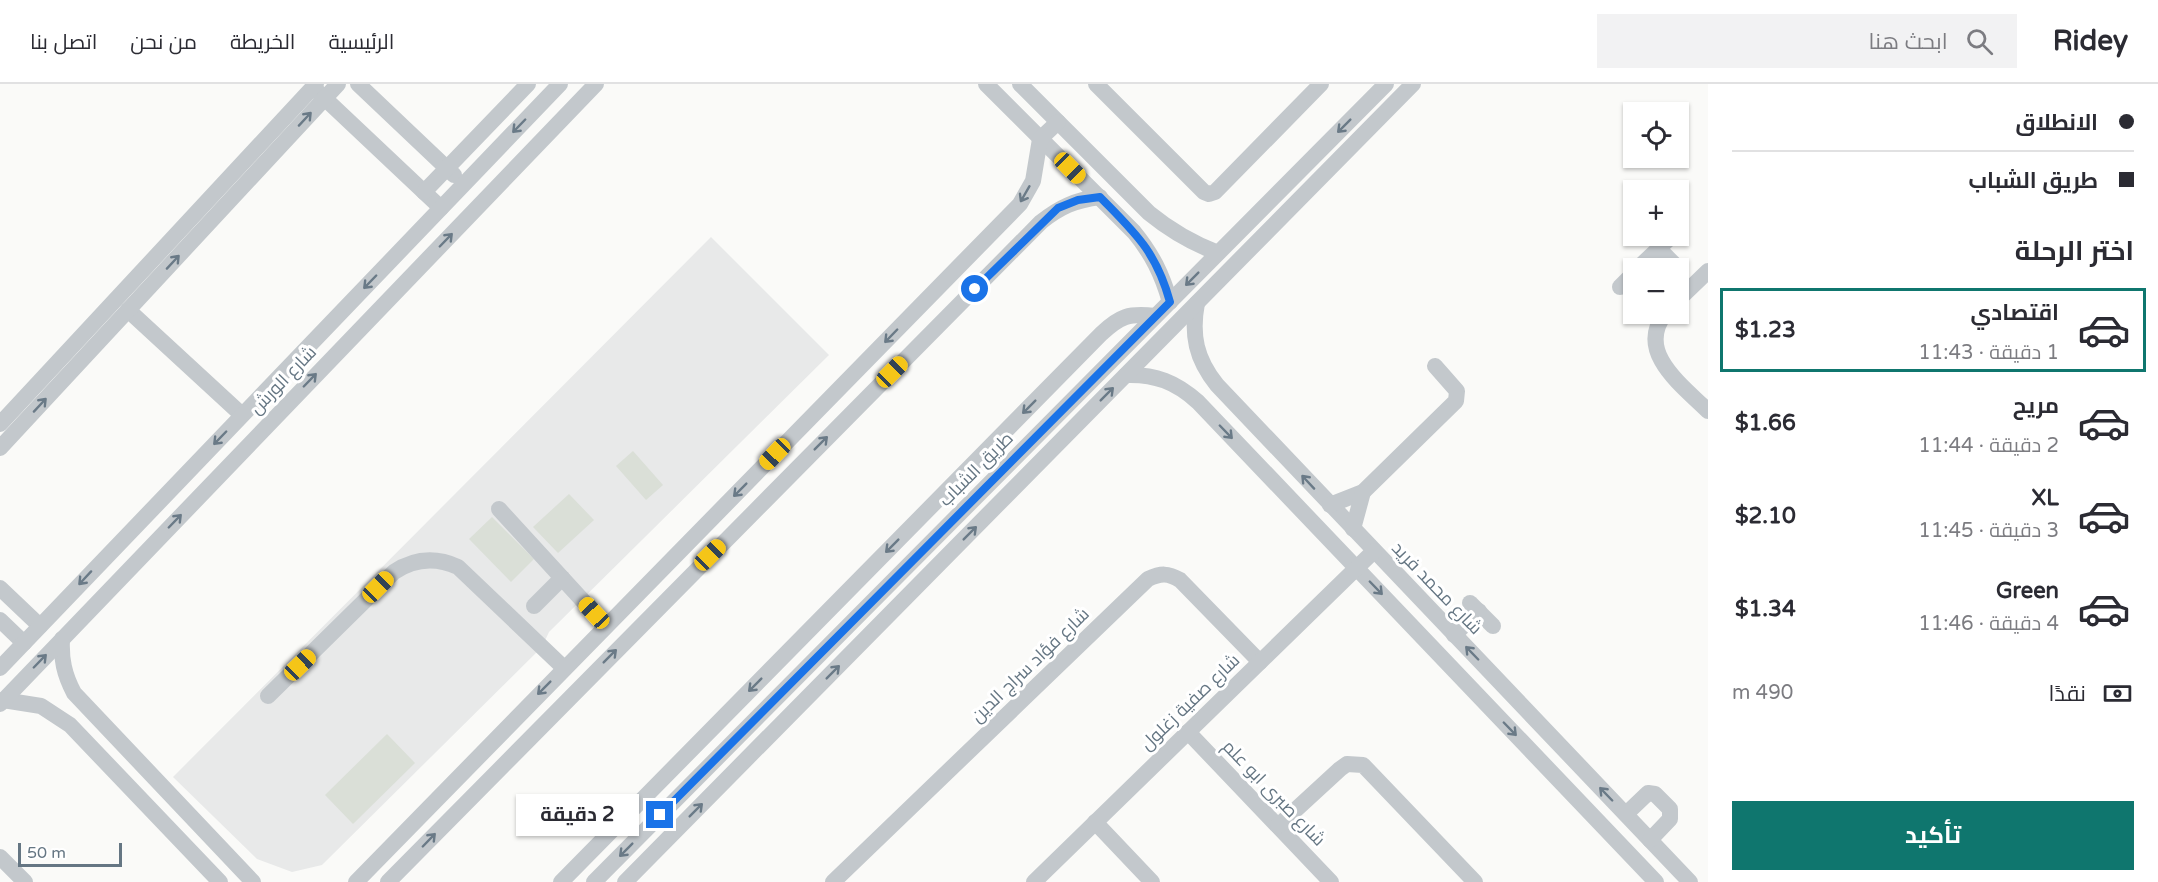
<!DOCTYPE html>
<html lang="ar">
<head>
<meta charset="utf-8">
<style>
	:root { --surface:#fff; --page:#f2f2f3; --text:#2b2b33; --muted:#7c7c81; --line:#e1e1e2; --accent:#0f766e }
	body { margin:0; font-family:"Varela Round",Cairo,sans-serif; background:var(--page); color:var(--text); direction:rtl; height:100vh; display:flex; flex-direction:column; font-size:22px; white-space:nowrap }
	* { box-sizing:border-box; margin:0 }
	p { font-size:20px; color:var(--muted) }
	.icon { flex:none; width:33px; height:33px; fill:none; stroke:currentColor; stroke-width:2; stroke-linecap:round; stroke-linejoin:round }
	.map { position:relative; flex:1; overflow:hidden; direction:ltr }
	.side { display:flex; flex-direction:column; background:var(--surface); width:450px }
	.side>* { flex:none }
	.hud { display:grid; align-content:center; height:132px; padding:0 24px; background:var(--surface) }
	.controls { position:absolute; left:1623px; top:18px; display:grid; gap:12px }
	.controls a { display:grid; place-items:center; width:66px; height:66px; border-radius:0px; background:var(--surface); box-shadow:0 2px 4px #0004; font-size:30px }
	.scale { position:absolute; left:18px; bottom:15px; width:104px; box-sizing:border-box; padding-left:6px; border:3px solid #657683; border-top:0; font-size:16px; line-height:21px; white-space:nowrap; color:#657683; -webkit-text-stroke:4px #fff; paint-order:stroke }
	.end { position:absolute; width:27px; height:27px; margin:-14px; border:8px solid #1a73e8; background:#fff; box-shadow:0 0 0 3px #fff }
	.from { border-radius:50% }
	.bubble { position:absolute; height:42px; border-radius:0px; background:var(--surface); box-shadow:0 2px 4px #0004; font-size:20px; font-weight:700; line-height:42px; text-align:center; direction:rtl }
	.car { position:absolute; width:18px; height:36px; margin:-18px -9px; border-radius:8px; box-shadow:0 0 4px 2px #0007; background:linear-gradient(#f5c518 24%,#345 0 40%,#f5c518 0 76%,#345 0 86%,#f5c518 0) }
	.hud b { display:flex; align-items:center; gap:21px; height:57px; font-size:22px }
	.hud b+b { border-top:2px solid var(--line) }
	.hud i { width:15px; height:15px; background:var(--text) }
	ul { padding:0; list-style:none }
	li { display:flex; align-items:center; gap:18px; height:84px; margin:0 12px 9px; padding:0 12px; border:3px solid transparent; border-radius:0px }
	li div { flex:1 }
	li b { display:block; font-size:22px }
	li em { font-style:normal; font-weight:700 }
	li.on { border-color:var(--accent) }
	li>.icon { width:54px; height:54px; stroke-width:1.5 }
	h2 { padding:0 24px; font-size:27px; line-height:72px }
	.pay { display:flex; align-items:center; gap:15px; height:66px; padding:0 24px; font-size:22px }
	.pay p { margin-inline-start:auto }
	.button { display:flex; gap:12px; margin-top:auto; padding:12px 24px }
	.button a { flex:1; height:69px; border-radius:0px; background:var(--accent); color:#fff; font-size:24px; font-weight:700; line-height:69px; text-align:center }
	header { display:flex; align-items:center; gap:36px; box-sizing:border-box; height:84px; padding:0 30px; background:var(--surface); border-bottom:2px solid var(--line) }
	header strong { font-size:28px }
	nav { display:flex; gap:33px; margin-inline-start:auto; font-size:21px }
	.search { width:420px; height:54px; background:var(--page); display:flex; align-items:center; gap:15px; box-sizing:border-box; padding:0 21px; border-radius:0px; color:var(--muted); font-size:22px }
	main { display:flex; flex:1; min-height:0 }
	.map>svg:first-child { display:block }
</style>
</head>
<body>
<header>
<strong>Ridey</strong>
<div class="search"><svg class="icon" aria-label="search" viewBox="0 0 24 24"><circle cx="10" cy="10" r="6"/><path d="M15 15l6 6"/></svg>ابحث هنا</div>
<nav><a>الرئيسية</a><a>الخريطة</a><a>من نحن</a><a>اتصل بنا</a></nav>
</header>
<main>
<section class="side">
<div class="hud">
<b><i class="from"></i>الانطلاق</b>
<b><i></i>طريق الشباب</b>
</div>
<h2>اختر الرحلة</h2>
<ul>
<li class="on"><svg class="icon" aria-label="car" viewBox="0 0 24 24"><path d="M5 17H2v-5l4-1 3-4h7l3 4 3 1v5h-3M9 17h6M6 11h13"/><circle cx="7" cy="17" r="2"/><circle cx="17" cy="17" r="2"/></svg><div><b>اقتصادي</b><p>1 دقيقة · 11:43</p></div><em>$1.23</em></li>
<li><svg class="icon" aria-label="car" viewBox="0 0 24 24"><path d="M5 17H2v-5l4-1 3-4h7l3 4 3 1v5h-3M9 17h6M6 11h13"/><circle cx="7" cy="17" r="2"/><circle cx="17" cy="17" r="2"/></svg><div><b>مريح</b><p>2 دقيقة · 11:44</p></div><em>$1.66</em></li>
<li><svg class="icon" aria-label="car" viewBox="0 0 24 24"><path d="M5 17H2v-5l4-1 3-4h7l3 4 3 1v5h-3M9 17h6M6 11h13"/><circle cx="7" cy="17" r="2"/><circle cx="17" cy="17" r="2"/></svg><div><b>XL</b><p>3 دقيقة · 11:45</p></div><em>$2.10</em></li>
<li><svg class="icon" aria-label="car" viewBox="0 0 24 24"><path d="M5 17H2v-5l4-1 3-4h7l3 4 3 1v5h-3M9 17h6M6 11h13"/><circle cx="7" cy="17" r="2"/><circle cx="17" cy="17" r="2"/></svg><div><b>Green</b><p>4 دقيقة · 11:46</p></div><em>$1.34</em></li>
</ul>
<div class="pay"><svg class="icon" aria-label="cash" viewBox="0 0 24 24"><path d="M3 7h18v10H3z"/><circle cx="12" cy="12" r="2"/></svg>نقدًا<p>490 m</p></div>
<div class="button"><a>تأكيد</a></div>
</section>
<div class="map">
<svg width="1708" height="798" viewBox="0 0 1708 798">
	<rect width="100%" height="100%" fill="#fafaf8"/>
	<!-- built -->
	<path fill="#e8e9e9" d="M711 153 829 271 549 548 542 563 322 781 292 788 257 775 173 693Z"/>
	<!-- grass -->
	<g fill="#dadfd7">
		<path d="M633 367 663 401 646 416 616 382Z"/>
		<path d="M569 410 594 436 558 469 533 443Z"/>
		<path d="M492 433 534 475 511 498 469 455Z"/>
		<path d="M387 650 415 679 353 740 325 711Z"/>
	</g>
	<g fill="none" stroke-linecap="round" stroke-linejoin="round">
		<!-- minor -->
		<g stroke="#c3c8cc" stroke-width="16">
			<path d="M358 0 454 91"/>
			<path d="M986 0 1134 148C1152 170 1162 190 1170 218"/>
			<path d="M1020 0 1149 129C1171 147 1192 159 1218 169"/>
			<path d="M1096 0 1204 108 1209 110 1215 108 1321 0"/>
			<path d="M318 8 441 124"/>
			<path d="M424 108 528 0"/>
			<path d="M1659 165 1678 184"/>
			<path d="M1638 184 1672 152"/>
			<path d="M1620 203 1634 189"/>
			<path d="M1678 216 1708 187"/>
			<path d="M1197 219C1191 251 1196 275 1217 301L1690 798"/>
			<path d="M128 226 242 331"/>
			<path d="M1665 230C1635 268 1683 302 1708 327"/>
			<path d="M1126 291C1155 290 1176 298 1198 318L1656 798"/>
			<path d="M0 340 316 0"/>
			<path d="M0 364 338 0"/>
			<path d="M1330 421 1363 408 1456 317 1457 307 1435 282"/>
			<path d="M499 425 606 542"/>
			<path d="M1353 445 1363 408"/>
			<path d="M0 504 40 542"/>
			<path d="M1470 519 1493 542"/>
			<path d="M534 522 562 494"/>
			<path d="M0 536 24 559"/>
			<path d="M1454 551 1479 527"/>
			<path d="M62 555C61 575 64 590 74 609L253 798"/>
			<path d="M0 584 560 0"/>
			<path d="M268 612 394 488C415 474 436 473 458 483L564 584"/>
			<path d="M3 616 41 622 70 641 220 798"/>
			<path d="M0 620 596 0"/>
			<path d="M1188 648 1331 798"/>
			<path d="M1626 730 1648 709 1655 710 1670 725V735L1650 756"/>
			<path d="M1095 738 1152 798"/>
			<path d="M1278 742 1340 685 1347 680 1363 681 1475 798"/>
			<path d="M0 773 25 798"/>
			<path d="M356 798 1020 120 1033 97 1040 55 1058 38"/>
			<path d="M388 798 1041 138C1060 123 1075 116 1100 113"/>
			<path d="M561 798 1101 250C1120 232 1129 229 1155 232"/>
			<path d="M594 798 1386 0"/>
			<path d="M625 798 1413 0"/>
			<path d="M833 798 1148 495C1161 489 1168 489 1180 496L1260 578"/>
			<path d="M1034 798 1374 467"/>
		</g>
	</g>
	<!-- one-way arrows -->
	<defs><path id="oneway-shaft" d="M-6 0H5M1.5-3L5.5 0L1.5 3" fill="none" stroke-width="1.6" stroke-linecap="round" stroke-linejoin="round" transform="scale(1.5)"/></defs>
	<g stroke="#6a7a87">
		<use href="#oneway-shaft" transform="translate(305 35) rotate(-47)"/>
		<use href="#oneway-shaft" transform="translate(519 42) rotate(134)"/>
		<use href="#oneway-shaft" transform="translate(1344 42) rotate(135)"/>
		<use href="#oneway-shaft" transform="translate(1025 110) rotate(120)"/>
		<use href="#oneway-shaft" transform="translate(446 156) rotate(-46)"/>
		<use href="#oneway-shaft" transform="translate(173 178) rotate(-47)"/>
		<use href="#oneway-shaft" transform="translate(1192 195) rotate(135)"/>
		<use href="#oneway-shaft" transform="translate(370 198) rotate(134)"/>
		<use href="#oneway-shaft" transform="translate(891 252) rotate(134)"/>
		<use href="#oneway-shaft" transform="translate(310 296) rotate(-46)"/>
		<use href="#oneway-shaft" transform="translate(1107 310) rotate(-45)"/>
		<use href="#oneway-shaft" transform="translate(40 321) rotate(-47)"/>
		<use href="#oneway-shaft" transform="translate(1029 323) rotate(135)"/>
		<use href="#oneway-shaft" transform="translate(1226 348) rotate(46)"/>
		<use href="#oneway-shaft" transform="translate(220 354) rotate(134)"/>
		<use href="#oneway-shaft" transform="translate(821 359) rotate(-45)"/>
		<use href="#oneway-shaft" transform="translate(1308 398) rotate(-133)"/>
		<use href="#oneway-shaft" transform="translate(740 406) rotate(135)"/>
		<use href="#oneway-shaft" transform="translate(175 437) rotate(-46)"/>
		<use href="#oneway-shaft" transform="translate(970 449) rotate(-45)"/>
		<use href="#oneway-shaft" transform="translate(892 462) rotate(135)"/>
		<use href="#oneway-shaft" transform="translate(85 494) rotate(133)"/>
		<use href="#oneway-shaft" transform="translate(1376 504) rotate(46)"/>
		<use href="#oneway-shaft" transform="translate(1472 569) rotate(-134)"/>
		<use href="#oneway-shaft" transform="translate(610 572) rotate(-45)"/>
		<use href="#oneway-shaft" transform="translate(40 577) rotate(-46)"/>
		<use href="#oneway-shaft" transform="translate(833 588) rotate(-45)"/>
		<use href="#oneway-shaft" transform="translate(755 601) rotate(135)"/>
		<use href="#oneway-shaft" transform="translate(544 604) rotate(135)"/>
		<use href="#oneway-shaft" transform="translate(1510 645) rotate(46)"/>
		<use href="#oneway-shaft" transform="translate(1606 710) rotate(-134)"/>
		<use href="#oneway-shaft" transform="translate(696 726) rotate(-45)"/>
		<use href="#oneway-shaft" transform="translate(429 756) rotate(-46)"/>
		<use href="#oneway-shaft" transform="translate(626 766) rotate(135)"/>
	</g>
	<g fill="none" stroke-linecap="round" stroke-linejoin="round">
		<!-- route -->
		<path stroke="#1a73e8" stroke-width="8" d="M660 731 1170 218C1156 167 1135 149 1100 113L1078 116 1058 124 975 205"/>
	</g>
	<g text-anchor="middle" stroke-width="6" stroke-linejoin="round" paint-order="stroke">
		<!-- street labels -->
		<g font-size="18" fill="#657683" stroke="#fff">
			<text transform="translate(283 296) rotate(-46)" y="6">شارع الورش</text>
			<text transform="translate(976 385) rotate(-45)" y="6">طريق الشباب</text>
			<text transform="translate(1437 504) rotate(46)" y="6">شارع محمد فريد</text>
			<text transform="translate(1030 581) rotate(-44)" y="6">شارع فؤاد سراج الدين</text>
			<text transform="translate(1190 618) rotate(-44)" y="6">شارع صفية زغلول</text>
			<text transform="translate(1274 709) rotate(46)" y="6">شارع صبرى ابو علم</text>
		</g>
	</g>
</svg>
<div class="controls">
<a><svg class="icon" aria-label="locate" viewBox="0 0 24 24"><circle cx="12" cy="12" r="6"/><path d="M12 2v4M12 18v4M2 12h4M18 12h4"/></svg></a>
<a>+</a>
<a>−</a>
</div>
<div class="scale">50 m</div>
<i class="end from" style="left:975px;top:205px"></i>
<i class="end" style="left:660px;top:731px"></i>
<div class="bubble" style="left:516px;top:710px;width:123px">2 دقيقة</div>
<i class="car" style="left:1070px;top:84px;rotate:135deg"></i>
<i class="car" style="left:892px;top:288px;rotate:45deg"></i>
<i class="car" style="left:775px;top:370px;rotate:224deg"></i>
<i class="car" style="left:710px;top:471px;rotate:45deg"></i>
<i class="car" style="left:378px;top:503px;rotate:45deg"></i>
<i class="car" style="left:594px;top:529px;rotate:317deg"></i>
<i class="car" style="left:300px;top:581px;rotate:46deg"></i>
</div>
</main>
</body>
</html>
